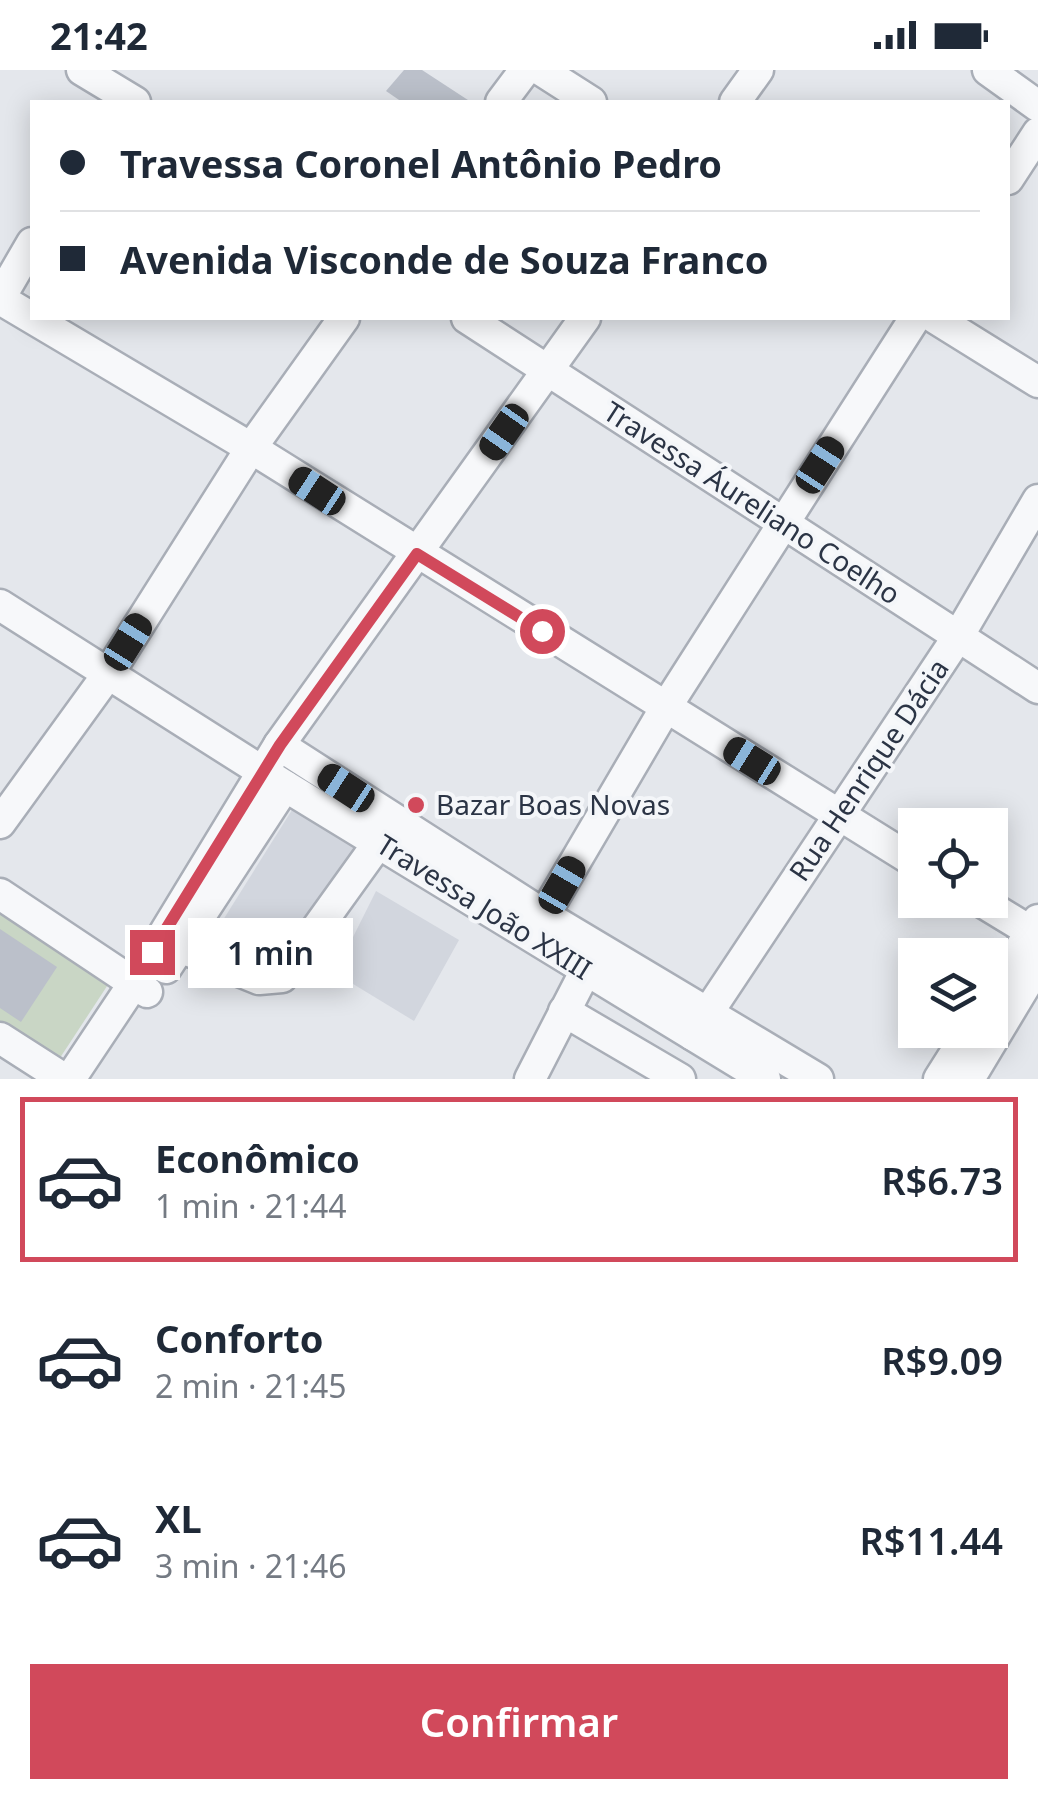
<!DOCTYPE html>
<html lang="pt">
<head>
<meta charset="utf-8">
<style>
	:root { --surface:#fff; --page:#f2f2f3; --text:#1f2937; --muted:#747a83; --line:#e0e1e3; --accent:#d1495b }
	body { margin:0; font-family:"Noto Sans",sans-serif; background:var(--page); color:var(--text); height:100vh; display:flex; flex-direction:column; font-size:38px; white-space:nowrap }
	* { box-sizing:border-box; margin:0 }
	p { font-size:32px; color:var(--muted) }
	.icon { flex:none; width:55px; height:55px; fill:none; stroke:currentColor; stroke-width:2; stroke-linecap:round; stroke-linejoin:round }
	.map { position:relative; height:1009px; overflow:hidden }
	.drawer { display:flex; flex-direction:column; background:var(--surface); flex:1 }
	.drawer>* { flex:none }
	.hud { position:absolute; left:30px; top:30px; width:980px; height:220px; border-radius:0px; box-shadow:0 5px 25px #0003; display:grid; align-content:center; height:220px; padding:0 30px; background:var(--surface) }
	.buttons { position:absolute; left:898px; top:738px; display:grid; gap:20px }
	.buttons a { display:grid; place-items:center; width:110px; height:110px; border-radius:0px; background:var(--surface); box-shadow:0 5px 25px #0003; font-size:50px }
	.end { position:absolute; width:45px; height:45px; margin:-22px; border:12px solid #d1495b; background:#fff; box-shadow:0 0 0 5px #fff }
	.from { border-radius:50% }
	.bubble { position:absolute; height:70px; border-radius:0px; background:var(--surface); box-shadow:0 5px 25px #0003; font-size:32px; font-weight:600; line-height:70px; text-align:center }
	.car { position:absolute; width:30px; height:60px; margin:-30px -15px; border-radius:12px; box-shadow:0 0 8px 2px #0007; background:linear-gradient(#222 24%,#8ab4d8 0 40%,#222 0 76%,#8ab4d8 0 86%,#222 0) }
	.hud b { display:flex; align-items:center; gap:35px; height:95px; font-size:38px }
	.hud b+b { border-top:2px solid var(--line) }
	.hud i { width:25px; height:25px; background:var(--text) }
	ul { padding:18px 0 0; list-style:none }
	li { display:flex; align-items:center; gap:30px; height:165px; margin:0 20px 15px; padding:0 10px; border:5px solid transparent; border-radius:0px }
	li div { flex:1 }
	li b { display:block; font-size:38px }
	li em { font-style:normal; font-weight:600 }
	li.active { border-color:var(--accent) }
	li>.icon { width:90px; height:90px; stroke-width:1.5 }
	.primary-button { display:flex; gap:20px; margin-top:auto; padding:20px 30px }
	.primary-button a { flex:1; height:115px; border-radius:0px; background:var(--accent); color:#fff; font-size:40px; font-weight:600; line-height:115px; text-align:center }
	.status { display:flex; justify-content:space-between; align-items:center; height:70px; padding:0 50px; background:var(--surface); direction:ltr }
	.status svg { height:28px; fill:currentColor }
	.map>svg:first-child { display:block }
</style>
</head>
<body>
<div class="status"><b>21:42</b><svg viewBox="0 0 49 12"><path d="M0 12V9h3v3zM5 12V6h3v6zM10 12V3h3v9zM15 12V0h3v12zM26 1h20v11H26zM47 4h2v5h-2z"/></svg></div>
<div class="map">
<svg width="1038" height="1009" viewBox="0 0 1038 1009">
	<rect width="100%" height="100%" fill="#e4e7ec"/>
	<!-- built -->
	<g fill="#d2d6de">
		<path d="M297 732 361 773 280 900 218 858Z"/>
		<path d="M376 821 459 870 414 951 335 903Z"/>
	</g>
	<!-- green -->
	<path fill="#c9d6c5" d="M0 833 113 907 54 997 0 961Z"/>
	<!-- building -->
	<g fill="#bbc0ca">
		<path d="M404 0H422L471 32H402L386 21Z"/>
		<path d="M0 859 57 897 21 952 0 938Z"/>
	</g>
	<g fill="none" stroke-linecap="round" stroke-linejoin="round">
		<defs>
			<g id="minor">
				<path d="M82 0 135 32"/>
				<path d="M541 0 591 32"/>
				<path d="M988 0 1038 36"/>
				<path d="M501 32 525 0"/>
				<path d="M735 32 758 0"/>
				<path d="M1008 109 1038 63"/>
				<path d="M0 228 32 173"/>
				<path d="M0 229 251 378 915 792"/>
				<path d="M467 248 1038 618"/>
				<path d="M935 248 1038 312"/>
				<path d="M0 535 285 716 765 1009"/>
				<path d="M279 675 544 845 818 1009"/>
				<path d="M0 753 108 604 251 378 344 248"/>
				<path d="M0 824 147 922"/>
				<path d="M979 830 1038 866"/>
				<path d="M544 845 666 637 915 248"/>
				<path d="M180 877 259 909 282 907 379 772"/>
				<path d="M166 898 285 716"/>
				<path d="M990 927 1038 850"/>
				<path d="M564 941 680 1009"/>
				<path d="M693 965 959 565 1038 430"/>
				<path d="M0 968 64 1009"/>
				<path d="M70 1009 134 913 279 675 585 248"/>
				<path d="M530 1009 586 900"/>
				<path d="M939 1009 970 960"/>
				<path d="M969 1009 1038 894"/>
			</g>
		</defs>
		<!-- minor casing -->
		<use href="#minor" stroke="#a9aeb7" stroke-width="35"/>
		<!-- minor -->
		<use href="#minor" stroke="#f7f8fa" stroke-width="30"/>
	</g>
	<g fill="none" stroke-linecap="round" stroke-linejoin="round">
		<!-- route -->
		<path stroke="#d1495b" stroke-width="12" d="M152 882 280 675 417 484 542 561"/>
	</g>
	<!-- markers -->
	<circle fill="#d1495b" stroke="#f4f6f9" stroke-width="4" cx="416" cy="735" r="10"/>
	<g text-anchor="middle" stroke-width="8" stroke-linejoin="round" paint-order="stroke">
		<!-- street labels -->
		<g font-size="28" fill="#2b3445" stroke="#f4f6f9">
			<text transform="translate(752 433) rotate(33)" y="10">Travessa Áureliano Coelho</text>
			<text transform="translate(869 700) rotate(-56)" y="10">Rua Henrique Dácia</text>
			<text transform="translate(484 837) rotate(32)" y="10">Travessa João XXIII</text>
		</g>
		<!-- poi labels -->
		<g font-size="28" fill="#2b3445" stroke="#f4f6f9" text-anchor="start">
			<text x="436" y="745">Bazar Boas Novas</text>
		</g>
	</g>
</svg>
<div class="buttons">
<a><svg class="icon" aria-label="locate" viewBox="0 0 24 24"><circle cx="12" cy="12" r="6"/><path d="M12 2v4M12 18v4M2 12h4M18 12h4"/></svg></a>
<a><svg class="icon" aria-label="layers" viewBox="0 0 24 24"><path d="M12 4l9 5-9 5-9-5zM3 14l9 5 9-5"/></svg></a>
</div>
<i class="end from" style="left:542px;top:561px"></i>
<i class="end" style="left:152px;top:882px"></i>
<div class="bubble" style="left:188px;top:848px;width:165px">1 min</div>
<i class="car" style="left:504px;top:362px;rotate:215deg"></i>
<i class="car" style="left:820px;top:395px;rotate:33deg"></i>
<i class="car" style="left:317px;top:421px;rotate:303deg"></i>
<i class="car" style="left:128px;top:572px;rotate:32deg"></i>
<i class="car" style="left:752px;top:691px;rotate:302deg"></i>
<i class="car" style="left:346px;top:718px;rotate:303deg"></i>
<i class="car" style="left:562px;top:815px;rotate:30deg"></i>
<div class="hud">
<b><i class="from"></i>Travessa Coronel Antônio Pedro</b>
<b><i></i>Avenida Visconde de Souza Franco</b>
</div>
</div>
<section class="drawer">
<ul>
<li class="active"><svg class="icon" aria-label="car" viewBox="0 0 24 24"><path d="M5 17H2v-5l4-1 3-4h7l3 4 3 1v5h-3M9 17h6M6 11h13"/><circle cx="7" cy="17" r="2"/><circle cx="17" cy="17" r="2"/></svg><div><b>Econômico</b><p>1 min · 21:44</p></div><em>R$6.73</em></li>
<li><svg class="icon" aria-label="car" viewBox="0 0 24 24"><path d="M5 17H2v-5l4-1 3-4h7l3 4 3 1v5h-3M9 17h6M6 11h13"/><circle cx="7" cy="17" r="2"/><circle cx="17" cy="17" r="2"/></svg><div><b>Conforto</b><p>2 min · 21:45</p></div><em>R$9.09</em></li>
<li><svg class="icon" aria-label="car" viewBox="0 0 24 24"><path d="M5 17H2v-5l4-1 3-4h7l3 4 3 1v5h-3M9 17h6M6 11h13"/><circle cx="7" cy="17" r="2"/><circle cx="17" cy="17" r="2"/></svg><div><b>XL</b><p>3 min · 21:46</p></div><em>R$11.44</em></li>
</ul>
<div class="primary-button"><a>Confirmar</a></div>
</section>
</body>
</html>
